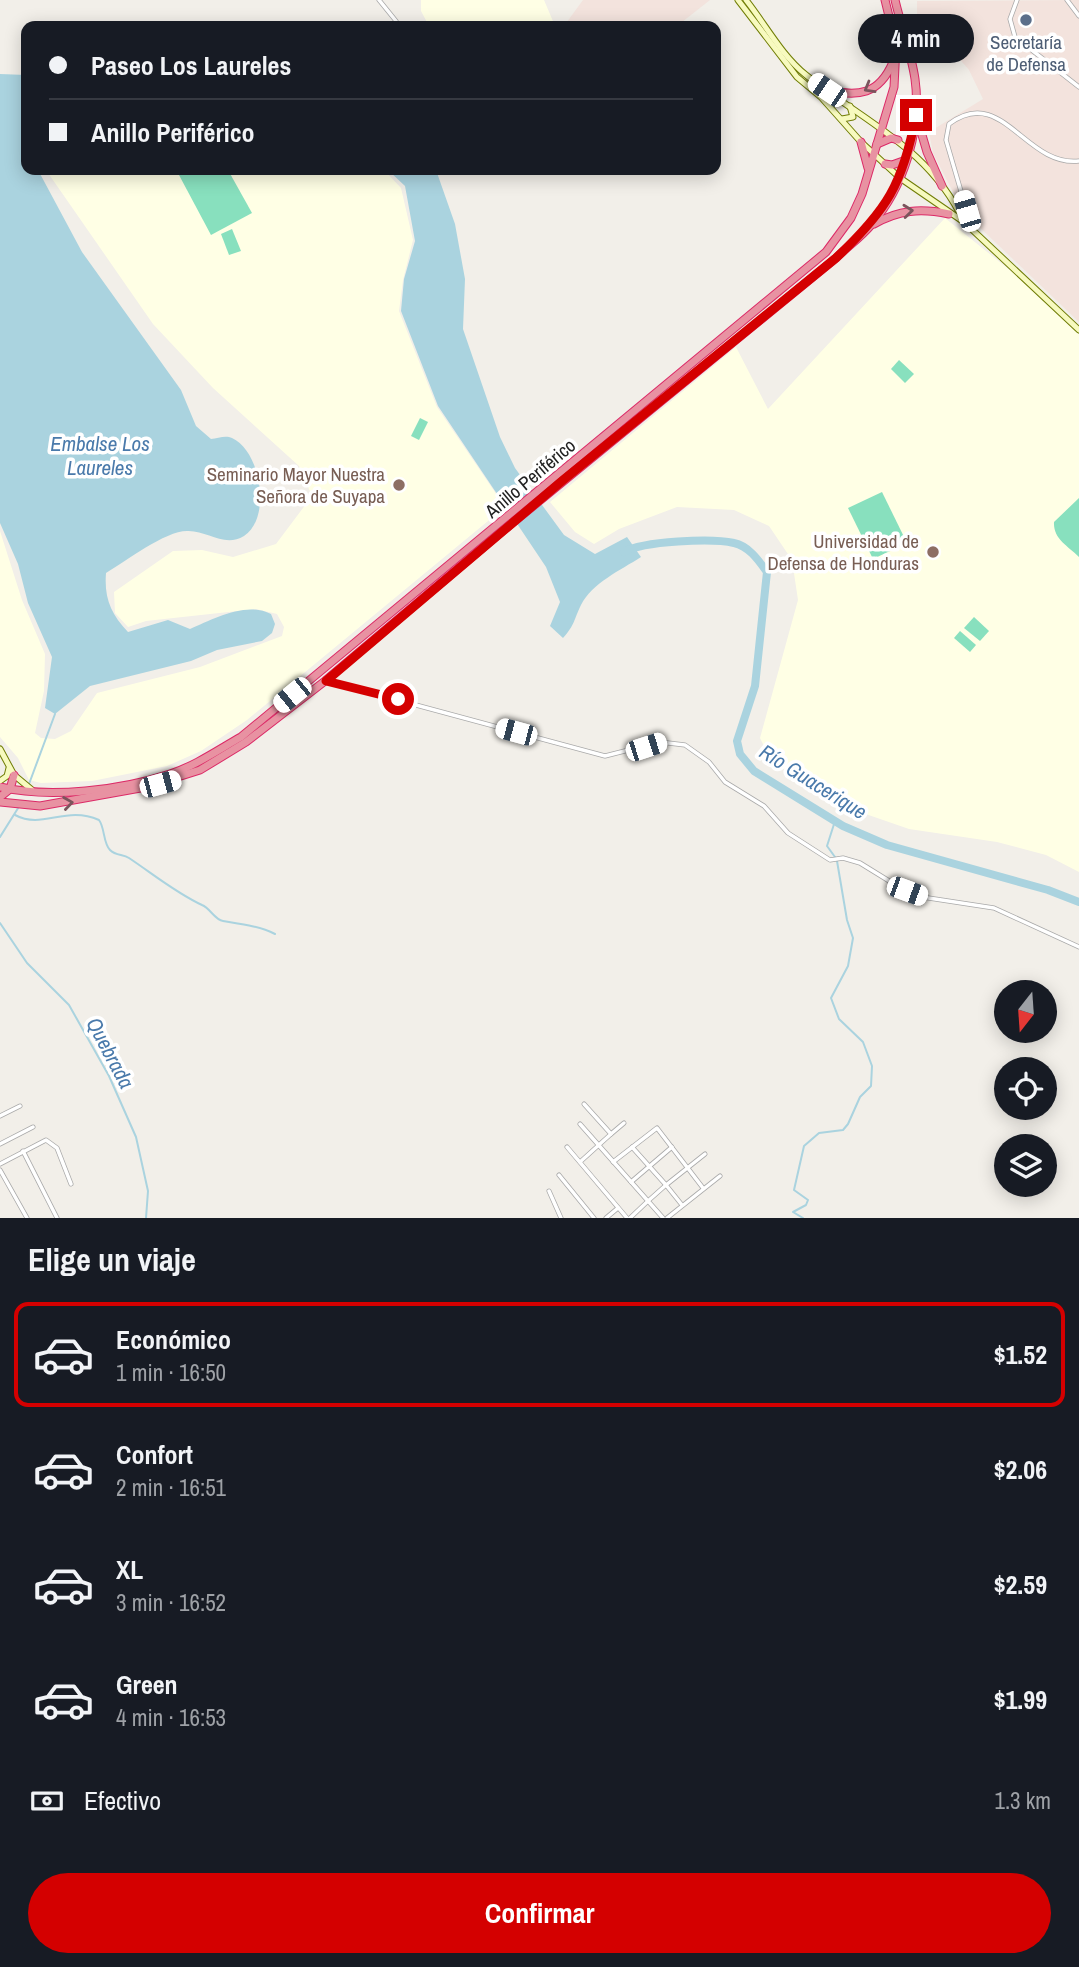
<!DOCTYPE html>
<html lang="es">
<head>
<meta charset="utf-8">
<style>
	:root { --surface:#171b24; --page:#242831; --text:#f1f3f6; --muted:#9ea1a6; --line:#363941; --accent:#d40000 }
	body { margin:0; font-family:"Archivo Narrow",sans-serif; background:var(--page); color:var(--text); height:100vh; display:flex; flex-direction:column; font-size:26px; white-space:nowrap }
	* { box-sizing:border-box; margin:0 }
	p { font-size:23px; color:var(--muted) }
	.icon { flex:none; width:38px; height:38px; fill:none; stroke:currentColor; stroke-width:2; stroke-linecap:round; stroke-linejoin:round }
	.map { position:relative; height:1218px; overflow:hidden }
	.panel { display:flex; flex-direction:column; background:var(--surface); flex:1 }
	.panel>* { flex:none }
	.banner { position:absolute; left:21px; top:21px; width:700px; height:154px; border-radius:14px; box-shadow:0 4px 18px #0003; display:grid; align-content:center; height:154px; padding:0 28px; background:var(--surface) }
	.needle { width:46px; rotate:197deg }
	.tools { position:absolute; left:994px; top:980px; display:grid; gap:14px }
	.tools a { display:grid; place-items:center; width:63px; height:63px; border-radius:50%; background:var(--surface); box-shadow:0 4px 18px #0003; font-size:35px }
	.end { position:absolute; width:32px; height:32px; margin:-16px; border:9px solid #d40000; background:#fff; box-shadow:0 0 0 4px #fff }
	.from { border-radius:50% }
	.bubble { position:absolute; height:49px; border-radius:24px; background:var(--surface); box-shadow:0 4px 18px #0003; font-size:23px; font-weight:700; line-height:49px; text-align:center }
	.car { position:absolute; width:21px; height:42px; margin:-21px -10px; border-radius:9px; box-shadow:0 0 5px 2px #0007; background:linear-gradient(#fff 24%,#345 0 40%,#fff 0 76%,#345 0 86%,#fff 0) }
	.banner b { display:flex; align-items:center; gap:24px; height:66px; font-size:26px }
	.banner b+b { border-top:2px solid var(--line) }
	.banner i { width:18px; height:18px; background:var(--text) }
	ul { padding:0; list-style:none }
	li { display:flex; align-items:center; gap:21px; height:105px; margin:0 14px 10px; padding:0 14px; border:4px solid transparent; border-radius:14px }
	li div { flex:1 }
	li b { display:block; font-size:26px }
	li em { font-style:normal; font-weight:700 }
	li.active { border-color:var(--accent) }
	li>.icon { width:63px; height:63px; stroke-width:1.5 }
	h2 { padding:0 28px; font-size:32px; line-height:84px }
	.pay { display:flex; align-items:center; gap:18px; height:77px; padding:0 28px; font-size:26px }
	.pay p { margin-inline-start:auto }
	.button { display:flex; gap:14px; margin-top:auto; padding:14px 28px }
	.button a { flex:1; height:80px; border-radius:42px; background:var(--accent); color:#fff; font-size:28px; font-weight:700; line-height:80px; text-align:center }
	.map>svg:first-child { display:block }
</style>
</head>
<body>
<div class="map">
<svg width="1079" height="1218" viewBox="0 0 1079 1218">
	<rect width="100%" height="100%" fill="#f2efe9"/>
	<!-- education -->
	<g fill="#ffffe5">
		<path d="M421 0H544L555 26H429L421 11Z"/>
		<path d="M46 170H384L401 188 413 240 403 280 399 311 437 407 505 507 247 720 201 751 167 766 92 781 41 783 29 780 18 758 0 737V531L22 600 45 654 44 691 35 733 41 738 55 739 71 731 97 693 200 667 282 636 284 627 277 614 256 609 146 621 128 627 115 613 114 592 173 551 202 550 233 557 276 544 312 496 299 466 213 388 153 324Z"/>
		<path d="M945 218 1022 280 1079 333V872L1046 855 997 842 909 829 857 811 780 767 766 750 760 738 798 600 792 560 769 526 734 510 677 507 619 529 594 544 575 532 550 502 736 347 768 409Z"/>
	</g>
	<!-- military -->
	<g fill="#f3e3dd">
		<path d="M583 0H710L677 26H564Z"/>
		<path d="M1079 0V322L974 222 954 194 933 153 929 132 983 99 969 70 944 41 917 19V1Z"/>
	</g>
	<!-- pitch -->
	<g fill="#88e0be">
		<path d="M190 170H228L252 213 211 235 179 175Z"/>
		<path d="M232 229 241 251 229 255 221 234Z"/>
		<path d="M899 360 914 374 905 383 891 369Z"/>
		<path d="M420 418 428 422 419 440 411 436Z"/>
		<path d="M882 492 907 543 873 559 848 508Z"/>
		<path d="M1079 498V557C1068 546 1053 539 1054 522Z"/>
		<path d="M974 617 989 631 980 641 964 628Z"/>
		<path d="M960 631 976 645 970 652 954 638Z"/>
	</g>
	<!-- water -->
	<g fill="#aad3df">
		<path d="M0 74 26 75V170H38L82 252 181 390 196 426 211 439C218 438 226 435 232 438 261 451 272 518 244 536 224 548 207 530 187 531 165 531 126 561 106 573 104 598 111 614 128 632L168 620 190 629C213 619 246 601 271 614L275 624 272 633 262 641 217 650 191 661 90 686 55 714 45 708 52 657 28 603 18 564 0 523Z"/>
		<path d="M388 170H436L455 224 465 279 463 329 500 437 515 468 564 535 595 554 627 537 641 557C621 570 592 583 581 605 574 619 575 625 563 638L550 626 560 602 546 567 438 406 401 311 404 279 415 241 405 186Z"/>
	</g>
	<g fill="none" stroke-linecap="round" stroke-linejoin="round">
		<!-- stream -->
		<g stroke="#aad3df" stroke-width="2">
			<path d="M29 784 55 714"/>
			<path d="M15 815C43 830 65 805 99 820 105 828 103 843 110 850 116 856 123 854 129 858 153 874 176 893 202 905 210 908 215 920 223 921 241 924 259 926 275 934"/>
			<path d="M835 821 827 846 835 857"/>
			<path d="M0 837 20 805"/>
			<path d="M0 923 27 963 69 1005 109 1076 136 1137 148 1191 146 1218"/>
			<path d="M803 1218 793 1212 806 1205 808 1200 794 1190 804 1146 819 1133 843 1130 848 1124 860 1097 871 1086 872 1066 863 1042 839 1019 831 998 848 966 853 938 847 920 837 861"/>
		</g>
		<!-- river -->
		<path stroke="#aad3df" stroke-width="8" d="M624 552C643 541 712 538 734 543 749 546 759 561 767 572L755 686 737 741 740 754 754 771 843 826 887 845 1048 890 1079 902"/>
		<defs>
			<g id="street">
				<path d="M379 0 396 21"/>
				<path d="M1017 0 1010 19 1015 37 1079 87"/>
				<path d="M1067 0 1079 16"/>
				<path d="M972 229 946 140 949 124C1002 84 1025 167 1079 161"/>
				<path d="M327 681 605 756 660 742 685 745 709 762 725 782 764 806 788 833 830 860 843 858 860 863 907 892 922 897 994 908 1079 947"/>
				<path d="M0 1116 20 1106"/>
				<path d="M580 1124 648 1201 630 1218"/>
				<path d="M611 1134 624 1123"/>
				<path d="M0 1144 33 1127"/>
				<path d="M567 1147 627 1218"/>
				<path d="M632 1147 666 1185 705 1154"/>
				<path d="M23 1151 57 1218"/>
				<path d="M580 1162 611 1134 584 1104"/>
				<path d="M613 1162 657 1128 703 1188"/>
				<path d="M0 1164 46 1140 57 1148 71 1184"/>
				<path d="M0 1170 27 1218"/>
				<path d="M559 1175 594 1218"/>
				<path d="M631 1182 672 1147"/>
				<path d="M549 1191 561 1218"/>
				<path d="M606 1218 618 1208"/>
				<path d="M663 1218 648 1201 666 1185 682 1205"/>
				<path d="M667 1218 720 1176"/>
			</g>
			<g id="secondary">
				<path d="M738 0 797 77 821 97 861 142 900 178 964 222 1079 330"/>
				<path d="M746 0C765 24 782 56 806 75 864 122 930 148 964 222"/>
				<path d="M842 119 853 117 850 106"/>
				<path d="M0 749 14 775 32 790"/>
				<path d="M0 781 7 776 9 768"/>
			</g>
			<g id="highway">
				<path d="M827 90C858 97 879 95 893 62"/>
				<path d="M917 118 927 152 942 186"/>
				<path d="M861 142 868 168"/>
				<path d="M877 144 891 138 898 140"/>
				<path d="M885 164 892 165 906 160"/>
				<path d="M874 224C899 210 920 208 949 214"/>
				<path d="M0 787C50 799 121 790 170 774 195 766 218 750 241 737L826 252 851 218 862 194 894 87 896 45 885 0"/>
				<path d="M0 797 10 789 14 775"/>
				<path d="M0 802 40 806 146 787 200 770 246 742 325 681 499 534 836 258C847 247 861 237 871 225 904 187 922 129 915 79 911 52 901 26 895 0"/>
			</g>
		</defs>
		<!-- street casing -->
		<use href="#street" stroke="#a9a9a9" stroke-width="5"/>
		<!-- secondary casing -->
		<use href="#secondary" stroke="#707d05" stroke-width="7"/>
		<!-- highway casing -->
		<use href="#highway" stroke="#dc2a67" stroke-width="9"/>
		<!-- street -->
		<use href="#street" stroke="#fff" stroke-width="3.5"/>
		<!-- secondary -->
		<use href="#secondary" stroke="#f7fabf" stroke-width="5"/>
		<!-- highway -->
		<use href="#highway" stroke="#e892a2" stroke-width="7"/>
	</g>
	<!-- one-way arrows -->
	<defs><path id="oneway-chevron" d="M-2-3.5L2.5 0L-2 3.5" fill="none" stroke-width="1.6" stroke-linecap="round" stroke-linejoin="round" transform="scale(1.75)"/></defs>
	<g stroke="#7b545c">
		<use href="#oneway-chevron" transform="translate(869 88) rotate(150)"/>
		<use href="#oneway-chevron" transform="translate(908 211) rotate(-6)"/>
		<use href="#oneway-chevron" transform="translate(68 803) rotate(-8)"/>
	</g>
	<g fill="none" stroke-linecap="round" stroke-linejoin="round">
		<!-- route -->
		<path stroke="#d40000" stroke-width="9" d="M398 699 326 681 562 481 836 258C887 210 903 184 916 115"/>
	</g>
	<!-- markers -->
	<circle fill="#5c6f8a" stroke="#fff" stroke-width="2.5" cx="1026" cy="20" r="7"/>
	<g fill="#8d6e63" stroke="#fff" stroke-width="2.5">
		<circle cx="399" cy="485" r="7"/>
		<circle cx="933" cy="552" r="7"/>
	</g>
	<g text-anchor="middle" stroke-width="7" stroke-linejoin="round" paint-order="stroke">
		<!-- service labels -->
		<g font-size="19" fill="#4e5e75" stroke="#fff">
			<text x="1026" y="49">Secretaría<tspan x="1026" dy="22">de Defensa</tspan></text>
		</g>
		<!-- education labels -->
		<g font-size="19" fill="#785e54" stroke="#fff" text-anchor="end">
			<text x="385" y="481">Seminario Mayor Nuestra<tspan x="385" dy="22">Señora de Suyapa</tspan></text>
			<text x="919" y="548">Universidad de<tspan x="919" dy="22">Defensa de Honduras</tspan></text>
		</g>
		<!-- street labels -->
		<g font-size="19" fill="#222" stroke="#fff">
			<text transform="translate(530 478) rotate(-40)" y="7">Anillo Periférico</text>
		</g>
		<!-- water labels -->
		<g font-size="21" font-style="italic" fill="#4a7aab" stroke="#fff">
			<text x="100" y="451">Embalse Los<tspan x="100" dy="24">Laureles</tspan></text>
			<text transform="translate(813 782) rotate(32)" y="7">Río Guacerique</text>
			<text transform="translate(110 1053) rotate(62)" y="7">Quebrada</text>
		</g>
	</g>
</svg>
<div class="tools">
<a><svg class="needle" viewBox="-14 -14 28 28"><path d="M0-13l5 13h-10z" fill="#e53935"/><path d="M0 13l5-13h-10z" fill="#9ea1a6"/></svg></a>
<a><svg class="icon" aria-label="locate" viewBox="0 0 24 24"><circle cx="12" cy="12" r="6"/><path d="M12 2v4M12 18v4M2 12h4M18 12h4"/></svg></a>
<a><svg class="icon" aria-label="layers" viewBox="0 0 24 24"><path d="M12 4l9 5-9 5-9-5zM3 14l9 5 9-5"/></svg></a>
</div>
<i class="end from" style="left:398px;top:699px"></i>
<i class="end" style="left:916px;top:115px"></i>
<div class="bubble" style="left:858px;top:14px;width:116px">4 min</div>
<i class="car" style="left:827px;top:90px;rotate:304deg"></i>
<i class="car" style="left:967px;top:211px;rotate:344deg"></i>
<i class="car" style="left:292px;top:695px;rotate:231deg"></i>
<i class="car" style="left:516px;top:732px;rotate:285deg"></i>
<i class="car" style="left:646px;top:747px;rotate:72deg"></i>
<i class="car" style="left:160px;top:784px;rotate:75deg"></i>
<i class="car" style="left:907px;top:891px;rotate:110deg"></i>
<div class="banner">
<b><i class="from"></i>Paseo Los Laureles</b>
<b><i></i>Anillo Periférico</b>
</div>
</div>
<section class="panel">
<h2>Elige un viaje</h2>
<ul>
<li class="active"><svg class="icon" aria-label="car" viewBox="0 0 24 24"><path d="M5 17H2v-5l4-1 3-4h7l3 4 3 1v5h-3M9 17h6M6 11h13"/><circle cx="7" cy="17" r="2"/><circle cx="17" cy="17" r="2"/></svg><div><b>Económico</b><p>1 min · 16:50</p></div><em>$1.52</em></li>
<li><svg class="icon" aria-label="car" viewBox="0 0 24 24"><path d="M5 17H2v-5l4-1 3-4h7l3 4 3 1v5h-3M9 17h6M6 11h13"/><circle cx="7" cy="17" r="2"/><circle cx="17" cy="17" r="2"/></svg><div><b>Confort</b><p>2 min · 16:51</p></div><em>$2.06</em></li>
<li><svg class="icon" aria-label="car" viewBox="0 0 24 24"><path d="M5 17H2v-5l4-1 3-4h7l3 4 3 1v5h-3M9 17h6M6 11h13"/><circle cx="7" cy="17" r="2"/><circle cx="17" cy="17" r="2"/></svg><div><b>XL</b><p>3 min · 16:52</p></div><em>$2.59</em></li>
<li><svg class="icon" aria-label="car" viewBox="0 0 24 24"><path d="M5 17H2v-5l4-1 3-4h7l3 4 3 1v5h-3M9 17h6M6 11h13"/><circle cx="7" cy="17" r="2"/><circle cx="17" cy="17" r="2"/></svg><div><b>Green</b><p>4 min · 16:53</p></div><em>$1.99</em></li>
</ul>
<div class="pay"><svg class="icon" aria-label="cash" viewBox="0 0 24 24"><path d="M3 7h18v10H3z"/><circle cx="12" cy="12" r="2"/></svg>Efectivo<p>1.3 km</p></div>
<div class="button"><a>Confirmar</a></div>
</section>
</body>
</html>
